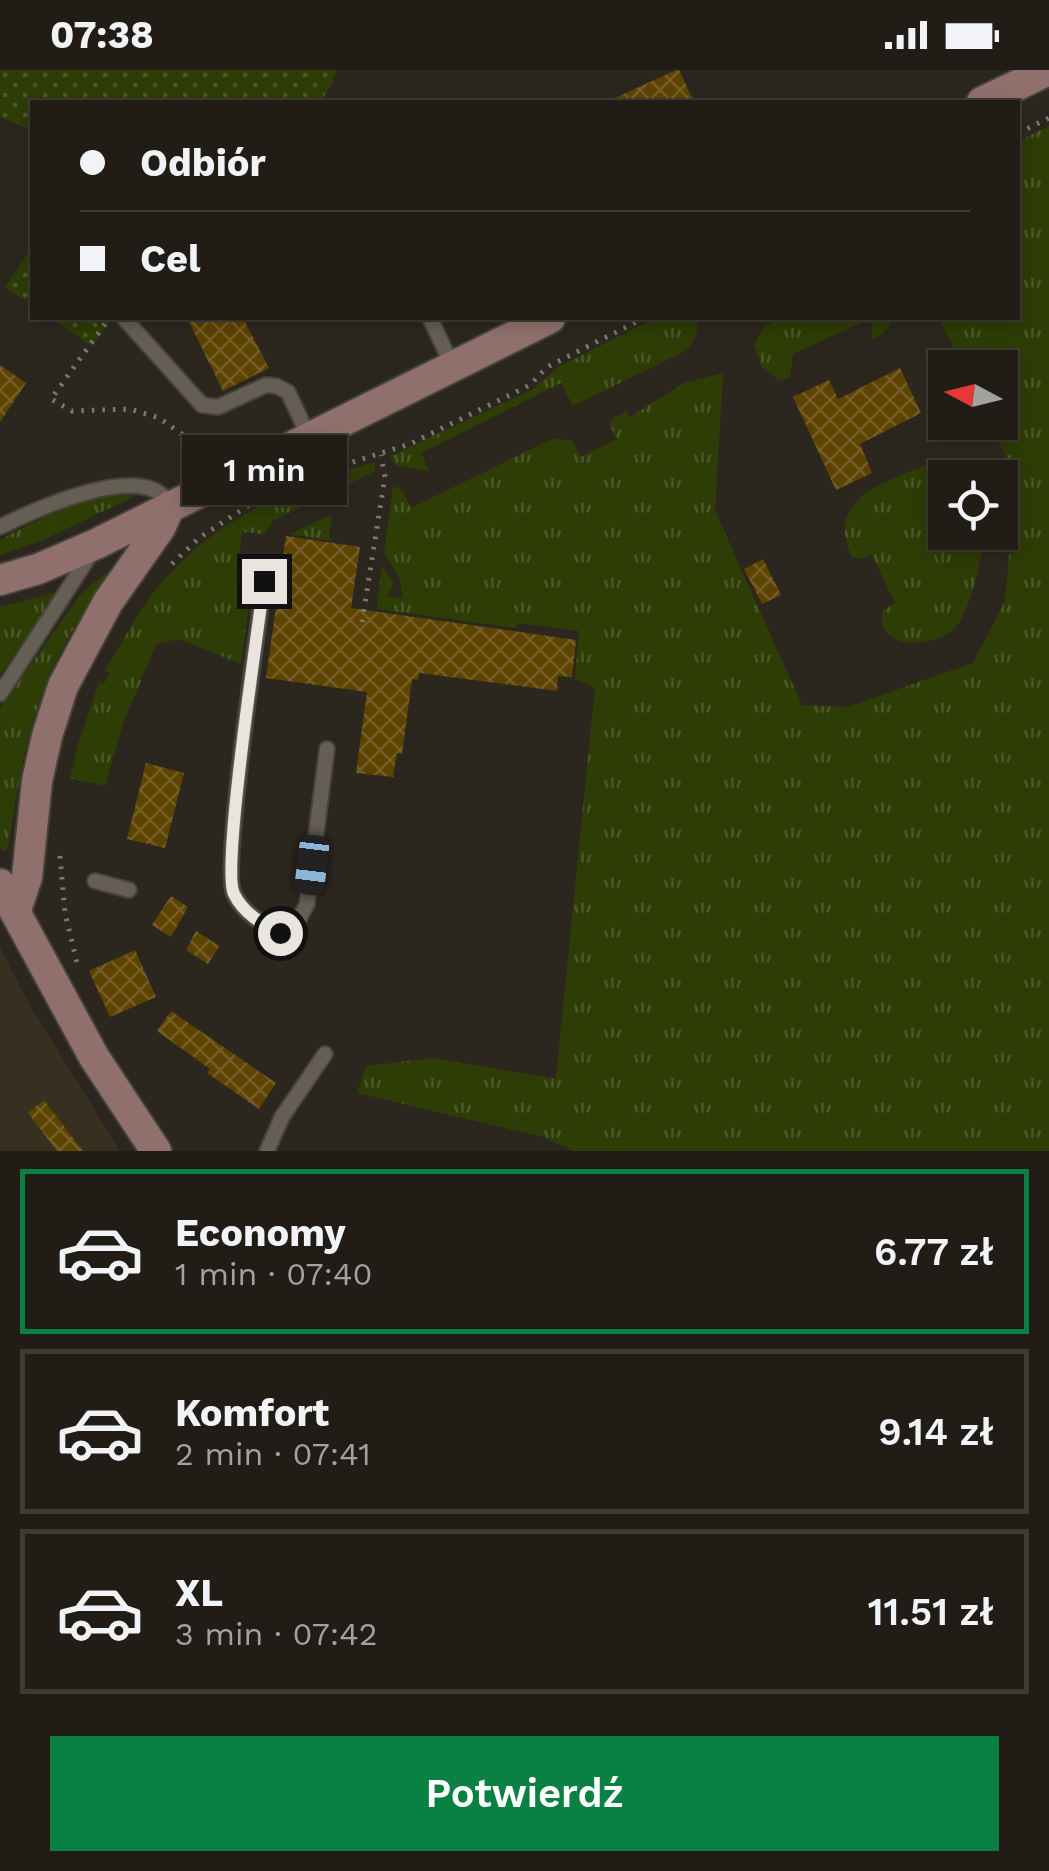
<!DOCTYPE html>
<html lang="pl">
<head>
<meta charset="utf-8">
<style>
	:root { --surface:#211d16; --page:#29261f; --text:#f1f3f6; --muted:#a2a2a1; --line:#3e3b35; --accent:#0b8043 }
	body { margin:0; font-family:"Work Sans",sans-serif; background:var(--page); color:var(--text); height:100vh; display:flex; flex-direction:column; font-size:38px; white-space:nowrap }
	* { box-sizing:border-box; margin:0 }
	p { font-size:32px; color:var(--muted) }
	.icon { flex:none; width:55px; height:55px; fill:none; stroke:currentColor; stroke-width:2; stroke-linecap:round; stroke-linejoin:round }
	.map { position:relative; height:1081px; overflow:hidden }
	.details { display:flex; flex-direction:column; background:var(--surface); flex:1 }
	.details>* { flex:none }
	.top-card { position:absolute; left:30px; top:30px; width:990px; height:220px; border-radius:0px; box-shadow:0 5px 15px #0003,0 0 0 2px var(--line); display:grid; align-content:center; height:220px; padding:0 50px; background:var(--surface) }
	.needle { width:65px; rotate:277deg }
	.buttons { position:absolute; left:928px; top:280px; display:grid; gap:20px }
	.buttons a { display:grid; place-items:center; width:90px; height:90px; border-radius:0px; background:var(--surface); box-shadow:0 5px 15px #0003,0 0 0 2px var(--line); font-size:50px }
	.end { position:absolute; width:45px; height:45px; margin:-22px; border:12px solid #e8e5df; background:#111; box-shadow:0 0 0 5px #111 }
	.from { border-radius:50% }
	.bubble { position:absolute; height:70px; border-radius:0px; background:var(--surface); box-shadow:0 5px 15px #0003,0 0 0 2px var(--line); font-size:32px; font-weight:600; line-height:70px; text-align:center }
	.car { position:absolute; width:30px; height:60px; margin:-30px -15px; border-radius:12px; box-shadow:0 0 8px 2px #0007; background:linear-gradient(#222 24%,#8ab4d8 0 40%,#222 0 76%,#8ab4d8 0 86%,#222 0) }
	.top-card b { display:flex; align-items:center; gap:35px; height:95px; font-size:38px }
	.top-card b+b { border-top:2px solid var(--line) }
	.top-card i { width:25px; height:25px; background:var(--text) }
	ul { padding:18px 0 0; list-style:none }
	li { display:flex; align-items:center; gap:30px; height:165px; margin:0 20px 15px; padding:0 30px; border:5px solid var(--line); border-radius:0px }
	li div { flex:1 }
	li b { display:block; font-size:38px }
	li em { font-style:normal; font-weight:600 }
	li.current { border-color:var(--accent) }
	li>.icon { width:90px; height:90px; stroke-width:1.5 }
	.cta { display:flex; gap:20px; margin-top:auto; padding:20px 50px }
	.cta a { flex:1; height:115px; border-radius:0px; background:var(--accent); color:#fff; font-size:40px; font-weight:600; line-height:115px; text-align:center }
	.status { display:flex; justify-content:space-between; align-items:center; height:70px; padding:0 50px; background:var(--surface); direction:ltr }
	.status svg { height:28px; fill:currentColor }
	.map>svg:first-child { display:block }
</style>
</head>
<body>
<div class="status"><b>07:38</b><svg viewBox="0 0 49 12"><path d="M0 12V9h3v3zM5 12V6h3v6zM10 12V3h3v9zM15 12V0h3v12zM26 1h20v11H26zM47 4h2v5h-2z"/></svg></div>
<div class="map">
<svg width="1049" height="1081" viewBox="0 0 1049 1081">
	<defs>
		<pattern id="grass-tufts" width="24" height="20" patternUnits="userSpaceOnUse" patternTransform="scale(2.5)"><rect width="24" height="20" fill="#2e3c05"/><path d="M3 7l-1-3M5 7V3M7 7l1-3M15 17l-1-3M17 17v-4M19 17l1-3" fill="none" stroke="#4c5829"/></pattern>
		<pattern id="garden-dots" width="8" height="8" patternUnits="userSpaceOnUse" patternTransform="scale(2.5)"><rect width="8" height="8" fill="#2e3c05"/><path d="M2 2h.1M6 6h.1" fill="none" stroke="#4c5829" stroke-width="1.8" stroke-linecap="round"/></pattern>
		<pattern id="building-cross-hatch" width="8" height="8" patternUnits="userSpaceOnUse" patternTransform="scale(2.5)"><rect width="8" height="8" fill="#5d4300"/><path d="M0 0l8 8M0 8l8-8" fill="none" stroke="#745e25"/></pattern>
	</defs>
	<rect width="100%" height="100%" fill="#2c271e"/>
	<!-- built -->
	<path fill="#372f20" d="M0 877 28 932 120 1081H0Z"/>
	<!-- grass -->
	<g fill="url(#grass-tufts)">
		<path d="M1049 56V1081H573L543 1067 357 1023 366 996 433 988 556 1009 595 618 575 609 579 561 517 553 516 558 377 539 382 495 394 513 387 527 403 528 399 507 384 482 393 416 402 420 411 438 552 369 571 370 581 387 616 369 610 355 613 348 628 341V348L684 313 723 303 715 441 802 635 847 637 973 593 1005 531 1016 409 990 353 1000 352V298L963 297 939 248H1018V71Z"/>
		<path d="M656 248H697C699 262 695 273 683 282L577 334H572L561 313 421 383 429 401 396 396 389 387 533 319 558 297Z"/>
		<path d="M783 248H893L886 260 871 271 873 253 863 252 793 284 790 308 779 310 762 298 754 275 764 257Z"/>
		<path d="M375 392V401L273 451 264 464 242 462 236 510 250 528 241 594 179 569 156 574 123 654 105 716 70 708 78 675 99 612 104 614 109 603 105 600C124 570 140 536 164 510 219 447 296 414 375 392Z"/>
		<path d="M921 397H946L963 407 945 408V462L981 463 982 474C982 493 968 544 955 558 934 579 874 581 883 541L895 533 872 485 860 489 852 487C825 431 880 414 921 397Z"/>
		<path d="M129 423 137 425 41 471 0 485V470C39 449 84 425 129 423Z"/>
		<path d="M332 444 329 467 333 471 290 464Z"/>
		<path d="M104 504 107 506C89 534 70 562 56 592 28 649 17 716 8 778L4 782 0 777V638L80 525Z"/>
		<path d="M53 523 55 526 0 605V537Z"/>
	</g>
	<!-- garden -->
	<g fill="url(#garden-dots)">
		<path d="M0 0H337L331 16 320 32H32V60L0 47Z"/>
		<path d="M32 178V235L5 217Z"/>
		<path d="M50 248H113L92 276Z"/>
	</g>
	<!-- building -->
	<g fill="url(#building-cross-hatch)">
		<path d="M679 0 694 32H606L676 0Z"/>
		<path d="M187 248H243L269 298 223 321Z"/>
		<path d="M0 295 26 313 0 352Z"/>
		<path d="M900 298 921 343 860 374 872 403 836 420 793 327 829 310 838 329Z"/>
		<path d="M286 466 360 477 351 538 576 570 572 607 558 606 557 621 419 603 418 610 412 609 402 684 397 683 393 707 356 703 367 622 266 608Z"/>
		<path d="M763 489 781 525 762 534 744 499Z"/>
		<path d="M146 693 184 703 165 778 127 769Z"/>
		<path d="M171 826 188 837 171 867 152 855Z"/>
		<path d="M196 861 219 876 208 894 186 880Z"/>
		<path d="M135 880 156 927 110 947 89 901Z"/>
		<path d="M171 941 276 1013 259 1039 207 1003 210 999 157 961Z"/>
		<path d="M44 1030 83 1081H57L28 1043Z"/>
	</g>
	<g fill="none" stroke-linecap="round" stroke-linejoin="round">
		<defs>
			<g id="lane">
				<path d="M124 248 202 335 218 337 266 315 276 316 288 322 308 365"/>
				<path d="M430 248 452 295"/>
				<path d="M0 457C34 440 148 387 170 436"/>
				<path d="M264 511C259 556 221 799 234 824 244 844 261 853 280 863L296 855 307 834 327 679"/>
				<path d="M0 624 92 482"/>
				<path d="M95 811 129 820"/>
				<path d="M267 1081 282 1047 325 984"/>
			</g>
			<g id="secondary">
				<path d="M982 32 1049 0"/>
				<path d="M0 510 38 499 96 474 550 248"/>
				<path d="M0 814 94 987 156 1081"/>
				<path d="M16 840 27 807 37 711 47 666 63 616 108 532 160 458 170 436"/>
			</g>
		</defs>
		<!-- lane casing -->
		<use href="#lane" stroke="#47433c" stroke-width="18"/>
		<!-- secondary casing -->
		<use href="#secondary" stroke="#47433c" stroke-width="34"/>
		<!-- path -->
		<g stroke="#7d7971" stroke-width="5" stroke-dasharray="2.5 8" stroke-linecap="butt">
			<path d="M1018 63 1049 48"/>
			<path d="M105 254 51 329 72 341 130 339 159 348 212 385"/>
			<path d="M172 494 199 468 255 431 308 406 410 374 530 315 547 297 644 248"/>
			<path d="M362 552 385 407 381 385"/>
			<path d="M60 786 65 843 77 893"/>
		</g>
		<!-- lane -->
		<use href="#lane" stroke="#645e54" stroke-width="14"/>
		<!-- secondary -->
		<use href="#secondary" stroke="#8f706c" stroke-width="30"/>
	</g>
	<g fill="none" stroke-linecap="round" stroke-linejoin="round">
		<!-- route -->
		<path stroke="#e8e5df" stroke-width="12" d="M264 511C259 556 221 799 234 824 244 844 261 853 280 863"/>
	</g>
</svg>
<div class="buttons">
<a><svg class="needle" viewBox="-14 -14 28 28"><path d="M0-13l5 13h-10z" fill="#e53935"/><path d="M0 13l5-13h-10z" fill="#a2a2a1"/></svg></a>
<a><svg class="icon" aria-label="locate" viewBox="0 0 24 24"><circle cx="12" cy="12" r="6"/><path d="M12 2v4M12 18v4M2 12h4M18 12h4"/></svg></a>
</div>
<i class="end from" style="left:280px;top:863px"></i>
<i class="end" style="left:264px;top:511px"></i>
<div class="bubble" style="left:182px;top:365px;width:165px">1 min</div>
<i class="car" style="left:312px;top:795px;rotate:187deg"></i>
<div class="top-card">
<b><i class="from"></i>Odbiór</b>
<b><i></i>Cel</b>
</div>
</div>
<section class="details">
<ul>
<li class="current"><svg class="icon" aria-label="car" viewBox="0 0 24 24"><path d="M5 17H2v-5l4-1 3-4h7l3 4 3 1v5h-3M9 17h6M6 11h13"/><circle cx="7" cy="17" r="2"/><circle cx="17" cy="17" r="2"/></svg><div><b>Economy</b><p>1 min · 07:40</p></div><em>6.77 zł</em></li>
<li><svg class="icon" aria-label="car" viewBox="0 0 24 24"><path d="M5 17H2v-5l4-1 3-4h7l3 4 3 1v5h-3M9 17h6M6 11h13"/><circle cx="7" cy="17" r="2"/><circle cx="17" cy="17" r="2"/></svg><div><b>Komfort</b><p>2 min · 07:41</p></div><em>9.14 zł</em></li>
<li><svg class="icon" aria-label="car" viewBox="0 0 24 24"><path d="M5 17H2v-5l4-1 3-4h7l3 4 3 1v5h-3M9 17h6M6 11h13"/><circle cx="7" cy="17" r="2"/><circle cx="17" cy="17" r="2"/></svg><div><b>XL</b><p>3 min · 07:42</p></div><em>11.51 zł</em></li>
</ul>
<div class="cta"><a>Potwierdź</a></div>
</section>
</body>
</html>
